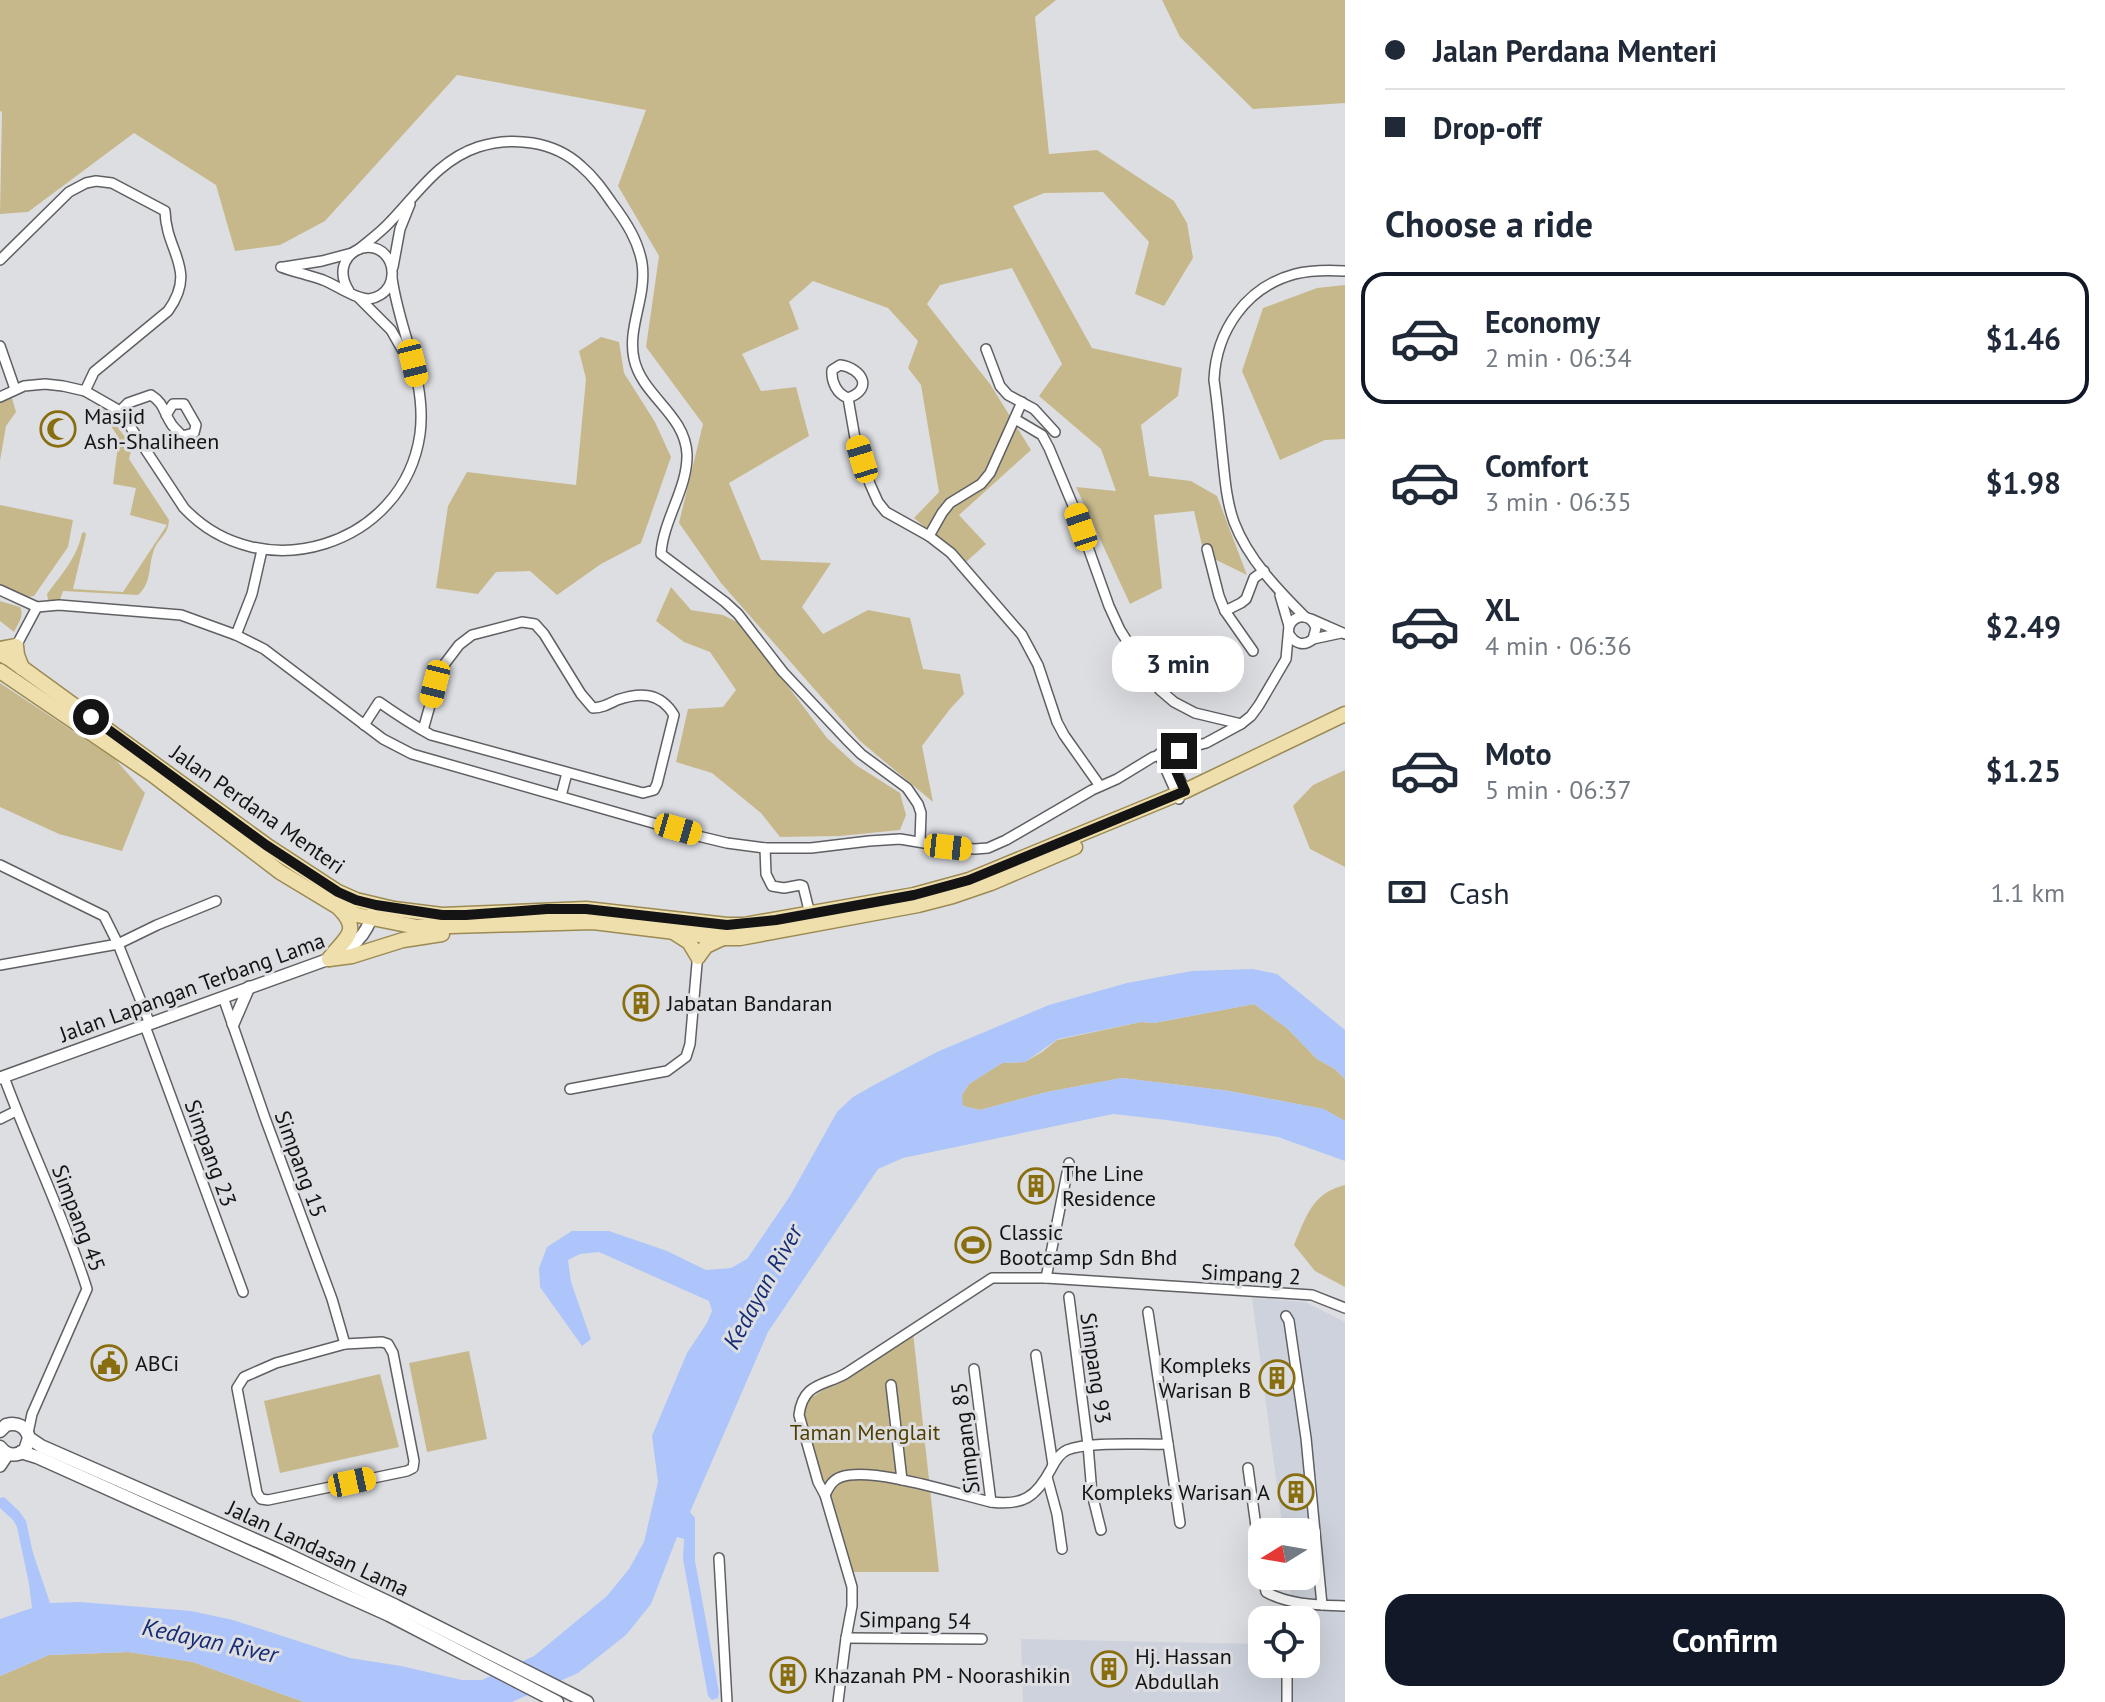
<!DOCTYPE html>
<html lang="en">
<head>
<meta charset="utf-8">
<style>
	:root { --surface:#fff; --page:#f6f6f7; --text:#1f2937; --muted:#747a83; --line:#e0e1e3; --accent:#111827 }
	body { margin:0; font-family:"PT Sans",sans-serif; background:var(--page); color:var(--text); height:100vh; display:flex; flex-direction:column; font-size:30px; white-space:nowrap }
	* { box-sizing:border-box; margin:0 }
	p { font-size:26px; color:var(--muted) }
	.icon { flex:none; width:44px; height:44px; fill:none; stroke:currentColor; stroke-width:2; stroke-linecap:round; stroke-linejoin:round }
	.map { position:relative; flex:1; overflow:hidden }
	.details { display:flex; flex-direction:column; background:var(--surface); width:760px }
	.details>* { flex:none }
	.top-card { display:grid; align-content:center; height:176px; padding:0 40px; background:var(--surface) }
	.needle { width:52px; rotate:259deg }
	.buttons { position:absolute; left:1248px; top:1518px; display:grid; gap:16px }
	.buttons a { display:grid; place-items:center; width:72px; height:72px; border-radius:16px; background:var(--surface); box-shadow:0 8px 32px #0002; font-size:40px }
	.end { position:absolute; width:36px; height:36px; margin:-18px; border:10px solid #141415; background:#fff; box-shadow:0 0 0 4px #fff }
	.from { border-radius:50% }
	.bubble { position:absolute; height:56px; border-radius:24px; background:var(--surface); box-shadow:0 8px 32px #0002; font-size:26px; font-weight:600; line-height:56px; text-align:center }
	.car { position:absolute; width:24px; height:48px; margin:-24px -12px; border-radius:10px; box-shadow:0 0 6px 2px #0007; background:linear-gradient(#f5c518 24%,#345 0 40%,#f5c518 0 76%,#345 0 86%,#f5c518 0) }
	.top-card b { display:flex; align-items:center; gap:28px; height:76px; font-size:30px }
	.top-card b+b { border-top:2px solid var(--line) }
	.top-card i { width:20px; height:20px; background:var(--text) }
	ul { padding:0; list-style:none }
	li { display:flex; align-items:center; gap:24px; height:132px; margin:0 16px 12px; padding:0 24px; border:4px solid transparent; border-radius:24px }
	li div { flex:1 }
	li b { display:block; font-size:30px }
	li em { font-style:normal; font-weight:600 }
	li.active { border-color:var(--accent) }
	li>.icon { width:72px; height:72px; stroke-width:1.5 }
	h2 { padding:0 40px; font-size:36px; line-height:96px }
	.pay { display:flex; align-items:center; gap:20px; height:88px; padding:0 40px; font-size:30px }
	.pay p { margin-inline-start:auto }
	.button { display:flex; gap:16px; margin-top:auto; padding:16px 40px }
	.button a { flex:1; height:92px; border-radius:24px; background:var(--accent); color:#fff; font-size:32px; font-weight:600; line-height:92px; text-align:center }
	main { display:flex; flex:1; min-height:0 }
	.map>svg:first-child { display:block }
</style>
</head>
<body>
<main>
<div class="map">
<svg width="1345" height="1702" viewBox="0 0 1345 1702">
	<rect width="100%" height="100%" fill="#dddee2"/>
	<!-- built -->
	<path fill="#cdd2dc" d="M1252 1298 1305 1302 1345 1322V1702H1023L1021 1639 1262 1644V1664H1306V1620H1290L1292 1602 1289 1576H1306V1532H1283Z"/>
	<!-- green -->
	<g fill="#c7b88c">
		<path d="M0 0H1056L1035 17 1049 154 1097 150 1174 201 1187 223 1193 258 1164 306 1135 294 1149 242 1103 192 1044 193 1013 206 1092 348 1182 368 1178 396 1141 425 1149 476 1191 481 1217 496 1247 575 1204 554 1194 511 1154 515 1162 588 1130 604 1076 487 1116 491 1101 449 1039 396 1062 364 1012 268 940 285 927 304 990 384 1031 450 959 515 986 544 966 562 914 518 939 492 921 385 908 368 918 341 888 308 813 281 789 302 799 329 742 354 761 391 796 387 809 436 729 483 761 560 831 563 802 607 823 634 868 610 910 618 923 669 960 674 964 694 950 709 922 746 933 802 860 741 721 583 679 523 703 424 646 347 659 256 618 186 646 110 457 75 325 221 280 245 235 251 216 185 134 133 28 212 0 214 2 112 0 111Z"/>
		<path d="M1162 0H1345V103L1253 109 1180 37Z"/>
		<path d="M1345 285V439L1325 440 1280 460 1242 371 1263 308 1317 288Z"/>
		<path d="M601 337 619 342 624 373 655 422 671 457 641 543 601 564 557 595 530 571 496 572 478 594 436 588 448 506 467 472 576 485 586 379 579 351Z"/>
		<path d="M12 398 16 412 6 426 0 461V402Z"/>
		<path d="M105 409 132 447 129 459 169 520C168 536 158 538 154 550 148 566 152 583 138 595L63 591 59 603 48 600 47 594C61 575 77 558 82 533L85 532 86 535 73 589 123 592 167 525 130 515 136 488 113 484 119 438 102 413 103 410Z"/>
		<path d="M0 505 73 520 68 547 34 596 28 597 0 584Z"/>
		<path d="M671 587 691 610 723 615 741 624 827 738 856 765 900 793 906 815 900 830 840 836 780 837 761 813 712 773 676 762 688 709 723 707 736 690 710 652 684 642 656 621Z"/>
		<path d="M0 601 20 607C25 615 18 624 14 632L0 621Z"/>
		<path d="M0 683 115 759 145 793 122 851 59 834 0 807Z"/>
		<path d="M1345 770V867L1310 849 1293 806 1313 785Z"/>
		<path d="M1254 1004 1287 1028 1317 1059 1335 1069 1345 1079V1121L1323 1109 1229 1091 1122 1078 1047 1092 980 1110 962 1106V1095L969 1084 1002 1063 1025 1062 1042 1052 1057 1040 1141 1022 1154 1023Z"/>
		<path d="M1345 1185V1287L1315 1271 1294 1245C1306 1217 1312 1193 1345 1185Z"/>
		<path d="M913 1332 939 1572H845L797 1407Z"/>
		<path d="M469 1351 487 1439 427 1452 409 1363Z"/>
		<path d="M380 1374 399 1447 280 1473 264 1401Z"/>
		<path d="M129 1652 193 1662 304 1702H0V1676L49 1655Z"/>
	</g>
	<!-- water -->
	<path fill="#adc5fa" d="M1253 969 1277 974 1345 1030V1079L1335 1069 1317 1059 1287 1028 1254 1004 1154 1023 1141 1022 1058 1039 1025 1062 1002 1063 969 1084 962 1095 963 1106 980 1110 1047 1092 1122 1078 1229 1091 1324 1109 1345 1121V1161L1278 1137 1167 1120 1113 1114 903 1158 878 1169 768 1332 690 1512 695 1518V1561L719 1692 718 1698 712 1700 708 1696 683 1559 684 1539 677 1537 651 1604 626 1635 578 1673 512 1702H304L193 1662 129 1652 49 1655 0 1676V1619L32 1608 29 1584 17 1527 13 1520 0 1508V1498L4 1497 19 1511 26 1521 33 1553 50 1603 80 1602 191 1611 233 1620 350 1658 401 1666 462 1680H482L534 1656 607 1596 629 1569 644 1542 658 1482 652 1436 687 1353 707 1323 712 1311 709 1301 599 1252 580 1254 568 1260 571 1282 591 1339 582 1346 540 1287 539 1268 547 1247 572 1231H609L667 1251 706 1270 731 1268 747 1259 790 1196 837 1112 853 1097 874 1085 939 1051 1049 1005 1127 983 1192 971Z"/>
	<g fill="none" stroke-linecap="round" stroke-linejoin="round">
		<defs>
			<g id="minor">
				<path d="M359 249C370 240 381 232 391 221 418 193 439 160 478 147 513 136 554 141 581 166 594 177 603 190 612 203 626 222 638 240 642 263 647 297 627 327 634 359 642 396 685 414 687 454 688 488 663 520 661 554L725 602 738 614 783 672 846 739 861 754 907 788 918 804 921 813 920 842"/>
				<path d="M0 260 69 192 86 183 96 181 112 183 165 211C166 253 198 269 168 311L94 372 85 391"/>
				<path d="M281 267C295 272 309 275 323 280 336 285 355 299 369 299 377 298 385 293 389 286 393 279 393 269 390 262 375 230 326 255 349 291"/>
				<path d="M284 267 322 261 352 253"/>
				<path d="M393 267 400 229 410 204"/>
				<path d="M359 298 391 330 407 358"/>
				<path d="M0 346 15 389"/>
				<path d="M986 349 1000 386 1008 395 1034 409 1055 432"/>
				<path d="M0 397 24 386 45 384 63 386 85 391 120 411 184 508C261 590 404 546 420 434 427 380 399 330 392 278"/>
				<path d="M848 398C874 389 862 368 840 365L832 370C831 382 837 394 848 398L855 438 870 484 878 502 886 512 929 536 951 553 1022 635 1038 665 1057 722 1064 735 1100 786"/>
				<path d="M120 411 128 403 151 395C165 404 163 412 172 425 175 429 179 432 182 436L194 433 196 425 184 404H173L166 415"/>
				<path d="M1015 419 1042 435 1049 448 1074 508 1109 606 1120 630 1147 673 1160 690 1174 702 1195 713 1241 724"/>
				<path d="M929 536 942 513 950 503 981 484 990 473 1022 402"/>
				<path d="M1207 549 1219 596 1225 611 1253 651"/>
				<path d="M0 590 37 607 59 605 181 615 236 635 264 649 383 739 412 754 702 837 727 843 765 848H811L869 841 900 839 948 847 975 849 988 848 1006 840 1092 790 1117 779 1153 757 1206 743 1241 724 1251 716 1259 705 1286 659 1289 626C1296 613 1311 614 1316 628L1313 639C1304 647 1295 644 1289 634"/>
				<path d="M1280 595 1289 626"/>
				<path d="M1225 611 1241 603 1246 599 1254 578 1264 571"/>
				<path d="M1305 617C1278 590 1248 559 1234 522 1227 503 1225 481 1223 461 1220 434 1218 407 1214 380 1216 331 1246 287 1295 274 1311 270 1329 270 1345 271"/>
				<path d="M1311 619 1345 634"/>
				<path d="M236 635 252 594 262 550"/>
				<path d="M1313 639 1341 633"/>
				<path d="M14 650 37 607"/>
				<path d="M364 725 379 702C396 714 413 725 431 735L643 793 654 790 657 784 674 715C660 692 640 692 617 700 609 704 602 708 593 708L581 694 544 634 535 624 522 622 472 635 459 645 440 670 423 730"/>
				<path d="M1168 753 1186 793"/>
				<path d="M1159 754 1179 799"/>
				<path d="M561 796 567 773"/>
				<path d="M765 848 766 874 772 886 784 888 800 885 803 886 810 914"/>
				<path d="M0 865 104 916 118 944 150 1024"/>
				<path d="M0 965 118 944 157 925 216 901"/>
				<path d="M223 997 265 1118 332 1299 345 1344"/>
				<path d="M145 1026 243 1292"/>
				<path d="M4 1077C30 1148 64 1216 87 1289L32 1414 28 1433"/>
				<path d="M570 1089 667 1071 686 1057 690 1044 698 952"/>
				<path d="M0 1119 16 1111"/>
				<path d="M1046 1278 1069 1163"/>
				<path d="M1069 1297 1088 1445 1092 1494 1101 1530"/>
				<path d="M1148 1312 1180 1523"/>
				<path d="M1286 1316 1289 1321 1306 1438 1322 1605"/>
				<path d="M382 1342 388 1344 393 1353 414 1461 413 1468 407 1471 268 1500 261 1499 257 1493 237 1388 244 1377 276 1363 345 1344Z"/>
				<path d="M1036 1355 1053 1465"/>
				<path d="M974 1369 991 1502"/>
				<path d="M891 1385 902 1480"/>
				<path d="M1248 1468 1262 1570"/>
				<path d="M1047 1477 1057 1514 1062 1549"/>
				<path d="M825 1495C829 1487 832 1480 841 1477 871 1466 957 1494 991 1502 1023 1506 1036 1497 1051 1469 1055 1461 1059 1454 1067 1450 1090 1441 1142 1445 1168 1444"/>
				<path d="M719 1558 727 1702"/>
				<path d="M1263 1576 1266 1592C1289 1605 1318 1605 1345 1606"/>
				<path d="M1303 1620 1305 1604"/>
				<path d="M846 1638 982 1639"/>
				<path d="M838 1702 846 1638 852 1606V1587L825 1495 818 1482 799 1415C803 1383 823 1386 845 1374L992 1278H1046L1312 1295 1345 1308"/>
				<path d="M1287 1702V1664"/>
			</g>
			<g id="tertiary">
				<path d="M233 1024 249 987"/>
				<path d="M0 1078 329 959C353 947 366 938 374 910"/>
				<path d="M0 1466 8 1454"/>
			</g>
			<g id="secondary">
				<path d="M0 1431 6 1425C17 1422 26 1426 29 1438L25 1450C16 1457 7 1456 0 1447"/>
				<path d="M29 1438 41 1446 278 1550 396 1606 587 1702"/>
				<path d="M21 1452 37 1457 389 1615 557 1702"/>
			</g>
			<g id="primary">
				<path d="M0 649 16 646 17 655 22 668"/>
				<path d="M0 654 10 659 266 845 338 892 356 900 394 909 442 915 586 909 727 925H744L914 895 969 880 1185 791 1345 714"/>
				<path d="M0 671 153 775 280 872 338 907 357 915 417 927 593 922 724 938H740L918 905 953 896 991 883 1075 847"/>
				<path d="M675 933 689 942 698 957 706 946 723 938"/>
				<path d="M329 959 352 956 403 940 442 934"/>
				<path d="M329 959C343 939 363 932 339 908"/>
			</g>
		</defs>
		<!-- minor casing -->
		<use href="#minor" stroke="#5f6063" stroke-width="12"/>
		<!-- tertiary casing -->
		<use href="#tertiary" stroke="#5f6063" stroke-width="14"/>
		<!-- secondary casing -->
		<use href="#secondary" stroke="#5f6063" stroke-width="15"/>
		<!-- primary casing -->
		<use href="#primary" stroke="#9c8a53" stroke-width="17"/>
		<!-- minor -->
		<use href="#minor" stroke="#fff" stroke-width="9"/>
		<!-- tertiary -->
		<use href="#tertiary" stroke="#fff" stroke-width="11"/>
		<!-- secondary -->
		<use href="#secondary" stroke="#fff" stroke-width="12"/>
		<!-- primary -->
		<use href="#primary" stroke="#efdfac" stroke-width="14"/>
	</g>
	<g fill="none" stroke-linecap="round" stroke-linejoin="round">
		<!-- route -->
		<path stroke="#141415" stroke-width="10" d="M91 717 266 845 338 892 356 900 376 905 442 915H466L547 909H586L727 925 776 920 914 895 969 880 1185 791 1168 753 1179 751"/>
	</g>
	<!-- icons -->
	<defs>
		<symbol id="mosque-ring" viewBox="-11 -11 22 22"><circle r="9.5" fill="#dddee2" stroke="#886e0e" stroke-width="1.5"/><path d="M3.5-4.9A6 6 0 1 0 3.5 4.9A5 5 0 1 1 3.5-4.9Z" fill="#886e0e"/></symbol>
		<symbol id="building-ring" viewBox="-11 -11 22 22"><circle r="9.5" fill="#dddee2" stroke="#886e0e" stroke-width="1.5"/><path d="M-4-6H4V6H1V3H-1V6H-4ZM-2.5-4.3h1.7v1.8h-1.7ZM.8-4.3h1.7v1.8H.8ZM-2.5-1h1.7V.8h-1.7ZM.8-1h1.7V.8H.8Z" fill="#886e0e"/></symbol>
		<symbol id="stadium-ring" viewBox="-11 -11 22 22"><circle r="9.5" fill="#dddee2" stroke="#886e0e" stroke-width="1.5"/><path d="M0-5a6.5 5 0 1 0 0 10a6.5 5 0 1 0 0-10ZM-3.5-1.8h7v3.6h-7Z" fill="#886e0e"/></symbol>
		<symbol id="civic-ring" viewBox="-11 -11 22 22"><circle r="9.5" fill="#dddee2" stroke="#886e0e" stroke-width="1.5"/><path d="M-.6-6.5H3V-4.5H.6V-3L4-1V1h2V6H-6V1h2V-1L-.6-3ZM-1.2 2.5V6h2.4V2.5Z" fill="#886e0e"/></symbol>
	</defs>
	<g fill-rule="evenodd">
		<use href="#mosque-ring" x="38" y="409" width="40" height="40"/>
		<use href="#building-ring" x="621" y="983" width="40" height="40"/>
		<use href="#building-ring" x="1016" y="1166" width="40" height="40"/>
		<use href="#stadium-ring" x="953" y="1225" width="40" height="40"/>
		<use href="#civic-ring" x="89" y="1343" width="40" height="40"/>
		<use href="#building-ring" x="1257" y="1358" width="40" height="40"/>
		<use href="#building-ring" x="1276" y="1472" width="40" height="40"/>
		<use href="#building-ring" x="1089" y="1649" width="40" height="40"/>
		<use href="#building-ring" x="768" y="1655" width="40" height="40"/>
	</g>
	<g text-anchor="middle" stroke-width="6" stroke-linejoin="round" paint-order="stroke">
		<!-- poi labels -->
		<g font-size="22" fill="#141415" stroke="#dddee2" text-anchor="start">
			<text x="84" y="424">Masjid<tspan x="84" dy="25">Ash-Shaliheen</tspan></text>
			<text x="667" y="1011">Jabatan Bandaran</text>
			<text x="1062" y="1181">The Line<tspan x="1062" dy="25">Residence</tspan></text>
			<text x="999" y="1240">Classic<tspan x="999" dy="25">Bootcamp Sdn Bhd</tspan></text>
			<text x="135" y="1371">ABCi</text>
			<text x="1251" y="1373" text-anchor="end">Kompleks<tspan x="1251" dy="25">Warisan B</tspan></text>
			<text x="1270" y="1500" text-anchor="end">Kompleks Warisan A</text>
			<text x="1135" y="1664">Hj. Hassan<tspan x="1135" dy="25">Abdullah</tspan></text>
			<text x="814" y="1683">Khazanah PM - Noorashikin</text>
		</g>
		<!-- street labels -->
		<g font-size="22" fill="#141415" stroke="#dddee2">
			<text transform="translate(258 809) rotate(35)" y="8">Jalan Perdana Menteri</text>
			<text transform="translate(192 987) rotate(-20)" y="8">Jalan Lapangan Terbang Lama</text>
			<text transform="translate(211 1153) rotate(70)" y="8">Simpang 23</text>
			<text transform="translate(301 1164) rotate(70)" y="8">Simpang 15</text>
			<text transform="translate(79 1218) rotate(69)" y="8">Simpang 45</text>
			<text transform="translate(1251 1274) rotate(3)" y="8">Simpang 2</text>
			<text transform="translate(1096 1368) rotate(82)" y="8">Simpang 93</text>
			<text transform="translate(965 1438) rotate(-97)" y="8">Simpang 85</text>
			<text transform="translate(318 1548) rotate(25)" y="8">Jalan Landasan Lama</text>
			<text transform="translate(915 1620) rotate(1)" y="8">Simpang 54</text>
		</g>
		<!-- park labels -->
		<g font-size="22" fill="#503f00" stroke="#dddee2">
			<text x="865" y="1440">Taman Menglait</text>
		</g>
		<!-- water labels -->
		<g font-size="24" font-style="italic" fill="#152c75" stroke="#dddee2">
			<text transform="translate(763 1287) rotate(-61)" y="8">Kedayan River</text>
			<text transform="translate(210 1641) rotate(12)" y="8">Kedayan River</text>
		</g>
	</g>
</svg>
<div class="buttons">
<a><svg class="needle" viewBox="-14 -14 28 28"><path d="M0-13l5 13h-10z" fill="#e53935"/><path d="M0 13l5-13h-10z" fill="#747a83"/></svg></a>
<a><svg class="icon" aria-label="locate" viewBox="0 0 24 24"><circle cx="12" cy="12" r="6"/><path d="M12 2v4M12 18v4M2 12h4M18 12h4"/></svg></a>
</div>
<i class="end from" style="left:91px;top:717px"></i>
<i class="end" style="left:1179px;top:751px"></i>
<div class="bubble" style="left:1112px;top:636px;width:132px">3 min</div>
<i class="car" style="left:413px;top:363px;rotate:166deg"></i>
<i class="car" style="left:862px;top:459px;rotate:343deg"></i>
<i class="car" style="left:1081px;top:527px;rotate:341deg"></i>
<i class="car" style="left:435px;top:684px;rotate:194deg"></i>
<i class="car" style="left:678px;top:829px;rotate:106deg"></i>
<i class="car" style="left:948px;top:847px;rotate:96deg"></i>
<i class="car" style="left:352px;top:1482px;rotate:78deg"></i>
</div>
<section class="details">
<div class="top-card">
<b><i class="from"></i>Jalan Perdana Menteri</b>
<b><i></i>Drop-off</b>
</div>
<h2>Choose a ride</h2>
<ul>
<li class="active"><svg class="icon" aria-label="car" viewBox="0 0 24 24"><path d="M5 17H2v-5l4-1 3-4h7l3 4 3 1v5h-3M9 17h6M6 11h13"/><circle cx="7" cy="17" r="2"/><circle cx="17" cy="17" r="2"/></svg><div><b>Economy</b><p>2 min · 06:34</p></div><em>$1.46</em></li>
<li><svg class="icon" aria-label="car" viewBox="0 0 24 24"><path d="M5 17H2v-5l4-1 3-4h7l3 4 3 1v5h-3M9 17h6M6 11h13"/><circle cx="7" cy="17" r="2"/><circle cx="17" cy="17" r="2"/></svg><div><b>Comfort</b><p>3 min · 06:35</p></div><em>$1.98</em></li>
<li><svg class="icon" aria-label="car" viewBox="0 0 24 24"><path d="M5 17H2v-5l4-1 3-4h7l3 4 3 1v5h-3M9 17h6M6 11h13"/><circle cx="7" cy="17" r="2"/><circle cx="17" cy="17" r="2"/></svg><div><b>XL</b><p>4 min · 06:36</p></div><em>$2.49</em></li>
<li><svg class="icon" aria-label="car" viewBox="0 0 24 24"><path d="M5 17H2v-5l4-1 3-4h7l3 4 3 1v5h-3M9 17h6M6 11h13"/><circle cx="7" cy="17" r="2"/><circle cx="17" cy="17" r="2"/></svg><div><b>Moto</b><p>5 min · 06:37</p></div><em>$1.25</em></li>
</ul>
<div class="pay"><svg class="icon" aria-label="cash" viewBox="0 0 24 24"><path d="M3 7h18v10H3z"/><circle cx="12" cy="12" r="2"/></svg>Cash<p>1.1 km</p></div>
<div class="button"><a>Confirm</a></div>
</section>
</main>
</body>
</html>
